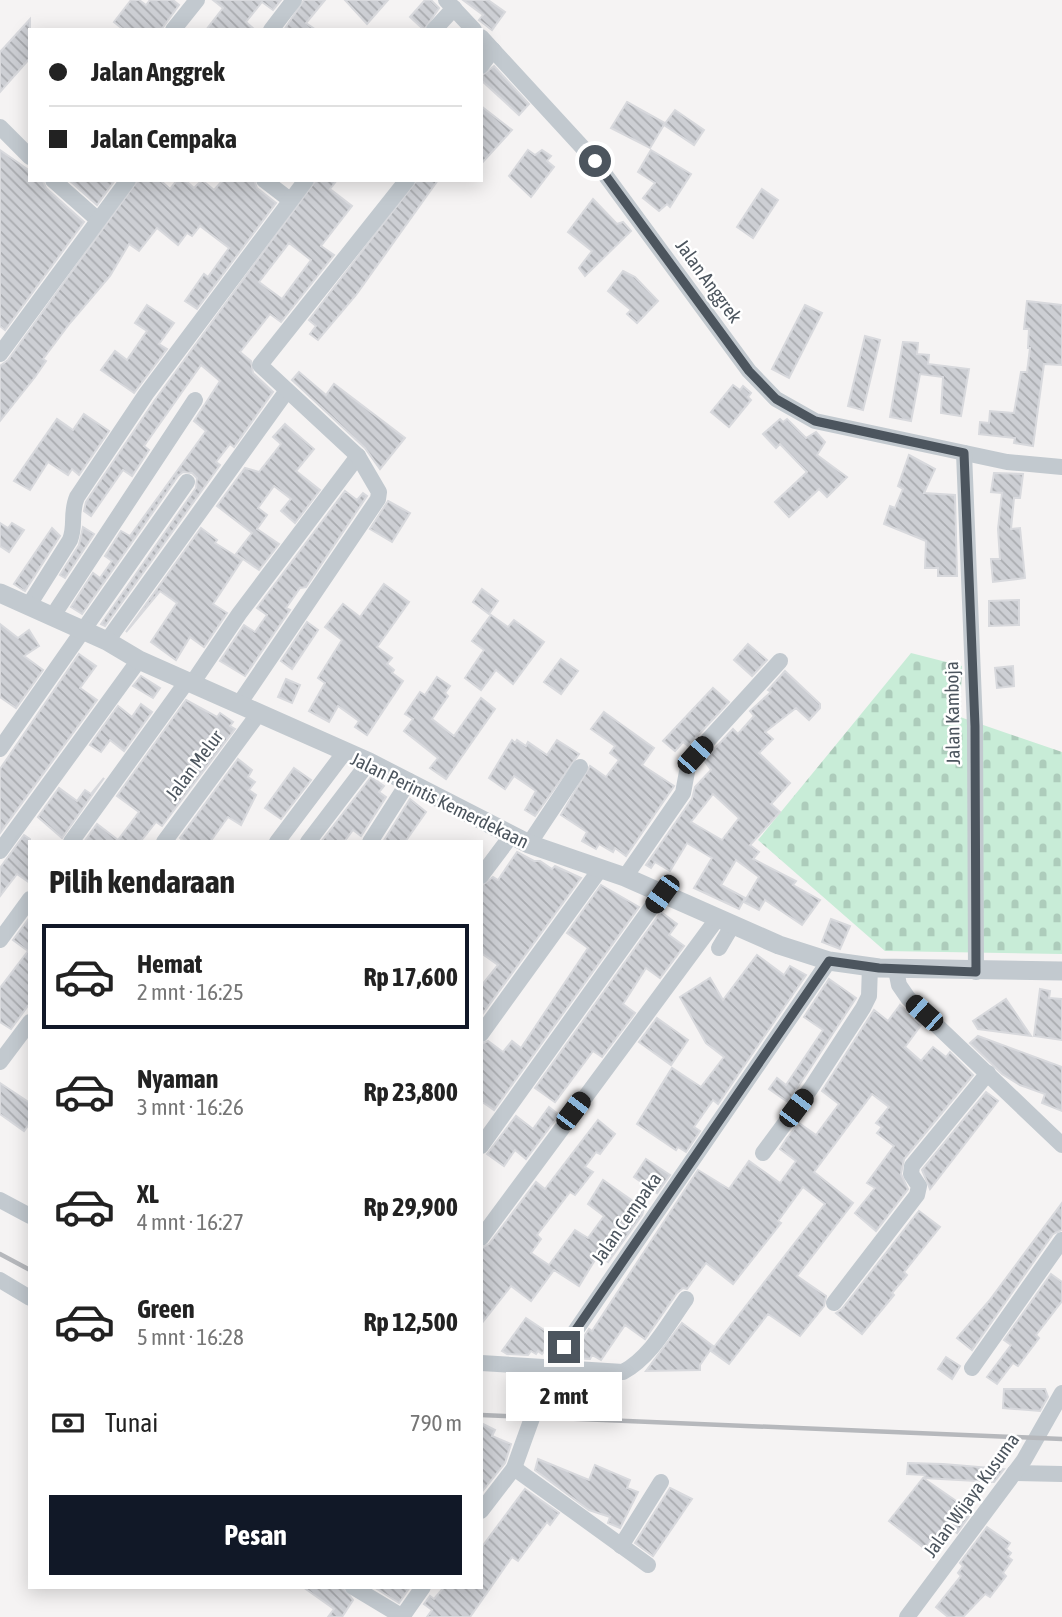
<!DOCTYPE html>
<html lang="id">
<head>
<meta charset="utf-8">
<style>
	:root { --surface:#fff; --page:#f2f2f2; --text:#222; --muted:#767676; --line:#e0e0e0; --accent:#111827 }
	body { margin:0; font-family:"Asap Condensed",sans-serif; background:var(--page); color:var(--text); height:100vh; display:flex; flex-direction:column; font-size:26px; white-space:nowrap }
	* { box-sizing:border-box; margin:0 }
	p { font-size:23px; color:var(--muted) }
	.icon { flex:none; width:38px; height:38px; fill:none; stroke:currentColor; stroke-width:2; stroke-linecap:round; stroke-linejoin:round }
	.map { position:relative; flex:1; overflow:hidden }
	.details { position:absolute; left:28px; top:840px; width:455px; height:749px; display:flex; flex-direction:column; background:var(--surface); border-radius:0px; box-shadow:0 4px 18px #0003 }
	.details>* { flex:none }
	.top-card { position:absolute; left:28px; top:28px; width:455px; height:154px; border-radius:0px; box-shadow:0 4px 18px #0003; display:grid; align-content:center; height:154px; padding:0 21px; background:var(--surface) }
	.end { position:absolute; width:32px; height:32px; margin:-16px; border:9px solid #4c555e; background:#fff; box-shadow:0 0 0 4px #fff }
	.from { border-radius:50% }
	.bubble { position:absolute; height:49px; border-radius:0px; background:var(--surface); box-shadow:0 4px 18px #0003; font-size:23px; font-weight:700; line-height:49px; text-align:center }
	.car { position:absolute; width:21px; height:42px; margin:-21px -10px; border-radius:9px; box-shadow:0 0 5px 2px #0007; background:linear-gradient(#222 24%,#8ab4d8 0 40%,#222 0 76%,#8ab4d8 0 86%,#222 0) }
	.top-card b { display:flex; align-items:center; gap:24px; height:66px; font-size:26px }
	.top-card b+b { border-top:2px solid var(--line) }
	.top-card i { width:18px; height:18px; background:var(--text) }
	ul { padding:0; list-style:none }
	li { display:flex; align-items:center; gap:21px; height:105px; margin:0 14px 10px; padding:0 7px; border:4px solid transparent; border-radius:0px }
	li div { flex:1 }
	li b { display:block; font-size:26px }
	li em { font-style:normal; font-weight:700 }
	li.on { border-color:var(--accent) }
	li>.icon { width:63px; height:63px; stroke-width:1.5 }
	h2 { padding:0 21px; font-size:32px; line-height:84px }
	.pay { display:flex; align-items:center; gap:18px; height:77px; padding:0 21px; font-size:26px }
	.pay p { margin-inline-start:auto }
	.primary-button { display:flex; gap:14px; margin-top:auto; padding:14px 21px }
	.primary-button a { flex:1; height:80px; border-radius:0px; background:var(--accent); color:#fff; font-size:28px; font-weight:700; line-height:80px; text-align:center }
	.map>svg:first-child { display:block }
</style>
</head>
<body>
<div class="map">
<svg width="1062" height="1617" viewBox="0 0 1062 1617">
	<defs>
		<pattern id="cemetery-stones" width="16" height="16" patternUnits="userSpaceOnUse" patternTransform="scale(1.75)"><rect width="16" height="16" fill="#c8ecd7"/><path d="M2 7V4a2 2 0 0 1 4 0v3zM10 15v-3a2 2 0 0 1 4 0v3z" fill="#adccbb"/></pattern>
		<pattern id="building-back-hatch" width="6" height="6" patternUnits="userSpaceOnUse" patternTransform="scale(1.75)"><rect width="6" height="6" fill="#cdcfd4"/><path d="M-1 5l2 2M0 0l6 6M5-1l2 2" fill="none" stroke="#a9abaf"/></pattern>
	</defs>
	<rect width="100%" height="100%" fill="#f5f3f3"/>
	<!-- cemetery -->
	<path fill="url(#cemetery-stones)" d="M911 653 962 666 960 717 1062 752V954L885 951 758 840Z"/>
	<!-- building -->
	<g fill="url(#building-back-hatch)" stroke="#d8d9dd" stroke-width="2" fill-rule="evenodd">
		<path d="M131 0H139L146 5 150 0H173L179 5 161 30H124L114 22Z"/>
		<path d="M213 0H281L273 10 262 2 246 22 255 30H206L223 8Z"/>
		<path d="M304 0H325L306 23 316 30H284Z"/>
		<path d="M345 0H388L367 24Z"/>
		<path d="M425 0H431L439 8 424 30 410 17Z"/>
		<path d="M463 0H488L505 12 492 30 479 20 483 15Z"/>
		<path d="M30 19V58L0 92V52Z"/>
		<path d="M494 66 529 104 519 115 481 80V76Z"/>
		<path d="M627 102 665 123 650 148 611 128Z"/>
		<path d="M481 106 512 130 481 164Z"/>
		<path d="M675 110 704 130 694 145 664 125Z"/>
		<path d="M0 150 30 171V180L43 181 46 188 84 222 5 330 0 326Z"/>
		<path d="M528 150 535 155 542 150 551 156 547 161 554 167 531 197 509 176Z"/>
		<path d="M651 150 691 174 670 207 667 204 659 211 643 198 655 183 638 172Z"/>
		<path d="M69 180H115L97 205Z"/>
		<path d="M138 180H160L170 189 177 180H185L194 188 202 180 214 190 223 180H254L257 188 276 203 197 309 185 301 204 274 208 277 229 248 200 226 192 236 187 233 178 245 157 228 139 251 129 244 110 276 70 323 43 359 46 361 35 377 0 421V366L8 360Z"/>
		<path d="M316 180H337L330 189 352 206 321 246 334 255 281 322 270 314 240 352 251 361 253 373 273 392 234 447 230 444 216 462 220 465 105 626 101 624 196 488 197 478 192 473 183 472 178 476 82 614 71 607 93 573 100 578 112 561 105 556 121 531 130 536 206 431 194 421 220 381 201 365 144 446 149 450 132 476 123 470 91 516 84 511 86 502 155 400ZM289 243 311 260 282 299 259 282Z"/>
		<path d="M417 180H438L356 295 318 340 310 334 316 326 309 320Z"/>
		<path d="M762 189 778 200 753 238 737 227Z"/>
		<path d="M593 199 617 224 623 222 631 231 585 276 579 268 592 251 568 232Z"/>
		<path d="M623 271 635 277 658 301 637 323 627 314 631 310 608 291Z"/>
		<path d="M1027 301 1062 305V365L1044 364 1033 446 1014 443 1015 438 979 434 980 422 989 423 990 411 1014 413 1021 372H1027L1030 348H1028L1029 329H1024Z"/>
		<path d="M147 305 174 323 159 344 167 349 134 393 101 370 115 351 127 360 147 331 135 323Z"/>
		<path d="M805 305 822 313 789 378 772 369Z"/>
		<path d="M865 336 880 340 863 410 848 406Z"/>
		<path d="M903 342 918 343 917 354 929 355 928 364 969 369 961 416 941 413 943 377 920 374 911 421 890 417Z"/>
		<path d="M299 372 326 395 334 384 405 438 380 469 365 448 292 380Z"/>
		<path d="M733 385 740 390 743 386 751 393 748 397 751 400 729 427 711 412Z"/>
		<path d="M84 414 109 431 79 475 72 469 68 475 48 462 30 490 14 481 57 419 73 430Z"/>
		<path d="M780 419 783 422 787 419 806 438 816 432 825 442 817 455 847 477 827 497 819 489 789 517 775 502 807 472 780 444 776 448 763 434Z"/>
		<path d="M285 424 314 449 296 471 320 490 295 523 281 511 291 499 274 486 258 508 267 515 257 529 279 544 259 570 236 554 252 533 217 506 245 468 259 472 281 444 273 437Z"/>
		<path d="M909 455 935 469 924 493 955 495 957 576H938V568H925L926 541 884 524 890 506 895 508 903 489 898 486Z"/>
		<path d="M994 473 1023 474 1020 498H1014L1011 529 1020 528 1025 578 993 582 991 559H1000L998 529 1002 493 991 492Z"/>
		<path d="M345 491 357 500 363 493 367 496 306 587 300 588 286 608 290 610 245 676 220 661 244 625 255 632 267 615 257 608Z"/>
		<path d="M388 501 410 513 392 542 370 529Z"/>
		<path d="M0 523 8 528 12 523 24 530 9 552 0 546Z"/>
		<path d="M83 527 94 534 65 578 60 575 79 545Z"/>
		<path d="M52 528 60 536 25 591 23 590 14 584Z"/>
		<path d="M201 528 217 540 215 543 242 560 213 604 227 613 204 647 190 637 176 660 151 642 177 603 160 591 126 632Z"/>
		<path d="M384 584 409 602 377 647 392 658 387 664 394 670 392 673 403 681 367 735 355 727 359 721 338 706 329 722 309 711 325 683 318 678 342 640 325 627 343 604 360 617Z"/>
		<path d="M482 589 498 601 489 614 473 602Z"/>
		<path d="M1019 600V625L989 626V601Z"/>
		<path d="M491 615 508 627 514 620 544 642 513 684 496 670 481 690 465 678 484 650 472 641Z"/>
		<path d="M307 622 318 630 292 669 281 661Z"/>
		<path d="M0 624 18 638 29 630 39 646 24 656 43 670 16 708 0 697Z"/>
		<path d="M748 644 767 660 752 676 734 660Z"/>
		<path d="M79 654 96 666 80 688 97 700 0 833V769Z"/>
		<path d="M561 659 578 671 561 694 544 682Z"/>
		<path d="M1013 666 1014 686 997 688 995 668Z"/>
		<path d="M785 671 820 704V708L809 720 796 708 765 732 773 739 759 753 790 783 771 804 780 812 750 845 759 852 753 859 796 881 793 885 820 900 802 925 765 900 759 910 744 902 759 877 736 860 721 885 745 898 739 909 694 888 712 858 687 843 670 871 655 862 651 868 646 865 692 799 695 787 711 770 704 760 733 729 738 734 754 716 750 711 771 692 768 690ZM713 794 739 818 722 840 691 822Z"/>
		<path d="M141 676 160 688 153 698 133 686Z"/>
		<path d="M437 677 450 686 445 693 448 696 432 719 454 736 481 698 495 709 446 779 430 768 438 758 404 731 413 719 405 714 420 692 425 695Z"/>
		<path d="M286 679 300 685 292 703 278 697Z"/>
		<path d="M713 688 729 702 688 746 683 742 675 751 663 741Z"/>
		<path d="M186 700 217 717 220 713 233 722 230 726 235 729 162 826 156 822 140 842H84L97 824 118 840 139 812 117 796Z"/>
		<path d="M141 704 152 712 124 751 110 740 101 752 90 745 118 706 132 717Z"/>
		<path d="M604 712 654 748 642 765 674 786 626 856 615 848 613 852 599 844 596 849 582 841 587 832 561 815 590 766 606 777 619 760 610 753 615 746 591 729Z"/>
		<path d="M512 740 515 743 517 740 526 746 528 742 547 755 557 740 579 754 535 816 525 810 536 791 514 776 505 789 489 778Z"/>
		<path d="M238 759 252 770 248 777 255 782 249 790 256 795 241 825 228 817 210 842H184L180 838Z"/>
		<path d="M294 768 311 780 281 819 265 808Z"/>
		<path d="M371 777 384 786 379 792 386 797 361 836 353 830 344 842H321Z"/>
		<path d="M104 778 62 838 38 817 59 788 77 801 85 790 91 794Z"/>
		<path d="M410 799 426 812 405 842H383Z"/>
		<path d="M24 835 30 839V883L17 874 0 896V868Z"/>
		<path d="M517 852 534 861H540L552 869 555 866 581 878 481 1016V986L498 965 481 953V886L493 877 498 880Z"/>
		<path d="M601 885 639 907 494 1110 481 1101V1044L488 1041 503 1052 512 1041 521 1048 588 948 567 933Z"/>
		<path d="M661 912 677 924 669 935 684 946 660 978 646 968 623 1004 635 1013 602 1057 593 1051 555 1102 535 1088Z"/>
		<path d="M30 917V1003L11 1029 0 1022V988L28 951 13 940Z"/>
		<path d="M831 919 850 926 840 949 822 942Z"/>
		<path d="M757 955 784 975 790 966 806 975 718 1104 713 1100 694 1127 700 1131 686 1152 678 1147 676 1150 637 1124 672 1068 701 1087 724 1057 706 1043 680 997 710 978 723 1000Z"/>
		<path d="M829 979 856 998 788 1102 769 1089 777 1078 786 1085 823 1030 804 1017Z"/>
		<path d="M1040 989 1050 991 1049 998 1062 999V1040L1034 1036Z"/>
		<path d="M1006 999 1031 1036 978 1029 973 1021Z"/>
		<path d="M900 1005 921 1025 905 1047 921 1061 933 1047 946 1057 950 1052 973 1075 904 1159 901 1174 908 1189 876 1231 855 1213 875 1188 867 1183 894 1146 877 1133 882 1127 876 1123 889 1107 872 1094 814 1172 853 1203 797 1276 826 1296 824 1306 800 1336 768 1314 729 1364 711 1351 825 1204 803 1187 778 1221 781 1223 733 1284 706 1263 687 1289 683 1288 677 1293 645 1339 625 1325 601 1360 592 1355 590 1359 570 1358 589 1329 592 1331 698 1170 729 1189 749 1161 780 1183 796 1161 780 1149 787 1138 799 1123 816 1135 839 1104 822 1091 874 1010 888 1021Z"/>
		<path d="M657 1018 688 1040 671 1065 639 1042Z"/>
		<path d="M978 1036 1062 1067V1111L1042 1103 1045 1094 1020 1085 1002 1074 970 1043Z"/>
		<path d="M0 1083 30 1103V1123L24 1131 0 1114Z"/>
		<path d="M986 1092 998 1101 930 1189 922 1170Z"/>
		<path d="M549 1107 559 1115 526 1159 515 1150 504 1166 487 1154 516 1116 533 1129Z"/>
		<path d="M598 1120 615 1134 600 1154 596 1152 585 1167 593 1172 575 1195 570 1192 537 1235 541 1239 531 1253 549 1265 575 1230 588 1238 604 1216 588 1204 603 1180 644 1209 642 1215 608 1262 598 1255 579 1286 554 1270 531 1301 511 1286 481 1324V1248L489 1244 536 1182 545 1189Z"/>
		<path d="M646 1159 670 1175 657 1193 634 1177Z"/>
		<path d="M1062 1203V1230L1053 1234 972 1350 957 1338 989 1301Z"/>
		<path d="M919 1211 940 1227 904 1272 907 1275 892 1293 894 1295 862 1334 836 1313 842 1309Z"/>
		<path d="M1051 1274 1062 1282V1301L1036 1335 1039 1338 1018 1366 1013 1363 997 1384 987 1377 1011 1345 1004 1340Z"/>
		<path d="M526 1318 550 1334 546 1340 550 1343 542 1354 538 1351 536 1354 531 1351 528 1355 507 1354 502 1351Z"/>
		<path d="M682 1323 713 1346 700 1365V1370L646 1371Z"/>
		<path d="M946 1357 960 1366 952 1379 938 1369Z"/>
		<path d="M557 1378 572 1379 570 1399 551 1397Z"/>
		<path d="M1004 1389H1045L1048 1397 1040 1411 1003 1408Z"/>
		<path d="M481 1423 495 1430 492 1436 511 1444 505 1463 481 1493Z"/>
		<path d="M538 1459 589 1480 595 1465 630 1480 627 1488 638 1492 620 1528 608 1523 610 1517 589 1510 535 1470Z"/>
		<path d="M908 1463 943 1464 1004 1469 994 1482 924 1478 925 1475 907 1474Z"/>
		<path d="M923 1478 972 1512 957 1533 948 1526 934 1544 930 1541 925 1549 889 1521Z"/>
		<path d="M670 1488 692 1499 653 1556 635 1543Z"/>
		<path d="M525 1489 559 1513 550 1525 547 1522 518 1561 512 1557 470 1617H427L432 1610 424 1604 430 1596 434 1599 444 1587H481V1548Z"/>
		<path d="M987 1527 1010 1543 1006 1549 1011 1553 1008 1557 1012 1560 1003 1573 1006 1576 990 1597 985 1594 963 1617H948L936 1607 961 1576 958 1573 963 1566 960 1563Z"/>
		<path d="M303 1587H343L353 1600 342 1617H328L334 1609Z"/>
		<path d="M374 1587H410L399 1603Z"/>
	</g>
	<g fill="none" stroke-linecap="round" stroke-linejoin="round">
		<!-- minor -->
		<g stroke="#c2c9cf" stroke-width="16">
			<path d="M446 0 474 30"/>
			<path d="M173 30 197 0"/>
			<path d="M271 30 294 0"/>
			<path d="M434 30 454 8"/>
			<path d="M481 37 595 161 749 371 776 399 815 421 1007 462 1062 467"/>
			<path d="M481 66 493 50"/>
			<path d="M0 127 30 157"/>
			<path d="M53 180 97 219"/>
			<path d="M264 180 290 200"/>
			<path d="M0 354 128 180"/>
			<path d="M964 453 975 726 976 972"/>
			<path d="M29 605 70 540C76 525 70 513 77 497L146 394 306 180"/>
			<path d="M52 617 195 400"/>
			<path d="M107 641 286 392"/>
			<path d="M193 682 239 614 358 456"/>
			<path d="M239 704 378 499 379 492 358 456 260 365 407 180"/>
			<path d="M0 749 187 482"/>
			<path d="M71 842 188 680"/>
			<path d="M164 842 259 713"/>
			<path d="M277 842 344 753"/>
			<path d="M308 842 369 762"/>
			<path d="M370 842 409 781"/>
			<path d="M529 844 580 767"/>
			<path d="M0 851 139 660"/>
			<path d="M481 876 511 836"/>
			<path d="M625 877 683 793 689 761 780 661"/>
			<path d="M0 940 30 899"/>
			<path d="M719 948 732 926"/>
			<path d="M896 970 899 985 908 998 1062 1145"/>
			<path d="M481 1034 601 868"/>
			<path d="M0 1062 30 1022"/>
			<path d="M481 1146 661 894"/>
			<path d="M763 1153 811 1088 863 1008 869 996 870 966"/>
			<path d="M0 1200 30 1216"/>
			<path d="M481 1238 717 919"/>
			<path d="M0 1280 30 1298"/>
			<path d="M834 1303 917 1195 919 1186 911 1174 912 1166 988 1073"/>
			<path d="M481 1363 623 1372C651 1357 668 1324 686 1299"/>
			<path d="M972 1368 1062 1240"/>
			<path d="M514 1468 648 1565"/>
			<path d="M1014 1473 1062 1474"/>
			<path d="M481 1511 514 1468 550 1368 829 961"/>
			<path d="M621 1546 661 1482"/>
			<path d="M353 1587 403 1617"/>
			<path d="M402 1617 423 1587"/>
			<path d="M907 1617 1024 1460 1062 1393"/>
		</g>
		<!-- tertiary -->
		<path stroke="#c2c9cf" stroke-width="19" d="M0 593 107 641 139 660 369 762 529 844 625 877 779 945 829 961 879 968 1062 971"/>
		<!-- rail -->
		<g stroke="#b6b8bc" stroke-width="4.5">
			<path d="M0 1254 30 1270"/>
			<path d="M481 1415 1062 1439"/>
		</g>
	</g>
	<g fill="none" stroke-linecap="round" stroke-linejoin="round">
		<!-- route -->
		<path stroke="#4c555e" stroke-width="9" d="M564 1347 829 961 879 968 976 972 975 726 964 453 815 421 776 399 749 371 595 161"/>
	</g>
	<g text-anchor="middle" stroke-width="5" stroke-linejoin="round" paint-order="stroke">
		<!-- street labels -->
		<g font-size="19" fill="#4c555e" stroke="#fff">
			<text transform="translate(709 281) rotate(54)" y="7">Jalan Anggrek</text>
			<text transform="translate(952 713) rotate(-91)" y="7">Jalan Kamboja</text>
			<text transform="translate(194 765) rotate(-53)" y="7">Jalan Melur</text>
			<text transform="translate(440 800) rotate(26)" y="7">Jalan Perintis Kemerdekaan</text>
			<text transform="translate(626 1218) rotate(-55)" y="7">Jalan Cempaka</text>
			<text transform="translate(971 1495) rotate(-54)" y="7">Jalan Wijaya Kusuma</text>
		</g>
	</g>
</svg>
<i class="end from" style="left:595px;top:161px"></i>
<i class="end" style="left:564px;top:1347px"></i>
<div class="bubble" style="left:506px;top:1372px;width:116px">2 mnt</div>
<i class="car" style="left:695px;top:755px;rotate:42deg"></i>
<i class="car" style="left:662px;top:894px;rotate:216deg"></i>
<i class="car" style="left:924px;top:1013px;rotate:312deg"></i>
<i class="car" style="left:796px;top:1108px;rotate:37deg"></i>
<i class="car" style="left:573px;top:1111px;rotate:37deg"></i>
<div class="top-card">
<b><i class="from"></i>Jalan Anggrek</b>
<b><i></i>Jalan Cempaka</b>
</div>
<section class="details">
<h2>Pilih kendaraan</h2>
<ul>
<li class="on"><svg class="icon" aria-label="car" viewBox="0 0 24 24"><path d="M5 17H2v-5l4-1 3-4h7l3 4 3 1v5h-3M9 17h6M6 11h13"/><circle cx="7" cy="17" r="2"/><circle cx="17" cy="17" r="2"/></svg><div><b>Hemat</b><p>2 mnt · 16:25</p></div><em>Rp 17,600</em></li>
<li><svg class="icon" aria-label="car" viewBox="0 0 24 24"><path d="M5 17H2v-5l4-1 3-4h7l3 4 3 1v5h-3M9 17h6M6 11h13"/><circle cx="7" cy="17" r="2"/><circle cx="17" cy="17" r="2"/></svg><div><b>Nyaman</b><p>3 mnt · 16:26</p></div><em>Rp 23,800</em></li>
<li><svg class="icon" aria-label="car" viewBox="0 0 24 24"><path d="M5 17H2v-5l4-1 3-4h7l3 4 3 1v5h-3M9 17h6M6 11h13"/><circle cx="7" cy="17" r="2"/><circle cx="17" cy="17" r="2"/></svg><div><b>XL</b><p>4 mnt · 16:27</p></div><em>Rp 29,900</em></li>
<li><svg class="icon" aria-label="car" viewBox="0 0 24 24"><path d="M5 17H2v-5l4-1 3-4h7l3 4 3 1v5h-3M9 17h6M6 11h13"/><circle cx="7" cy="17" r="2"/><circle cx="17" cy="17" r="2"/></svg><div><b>Green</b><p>5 mnt · 16:28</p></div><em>Rp 12,500</em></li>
</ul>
<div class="pay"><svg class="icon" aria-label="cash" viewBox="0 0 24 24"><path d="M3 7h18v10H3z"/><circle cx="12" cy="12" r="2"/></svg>Tunai<p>790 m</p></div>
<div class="primary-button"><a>Pesan</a></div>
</section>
</div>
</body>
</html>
